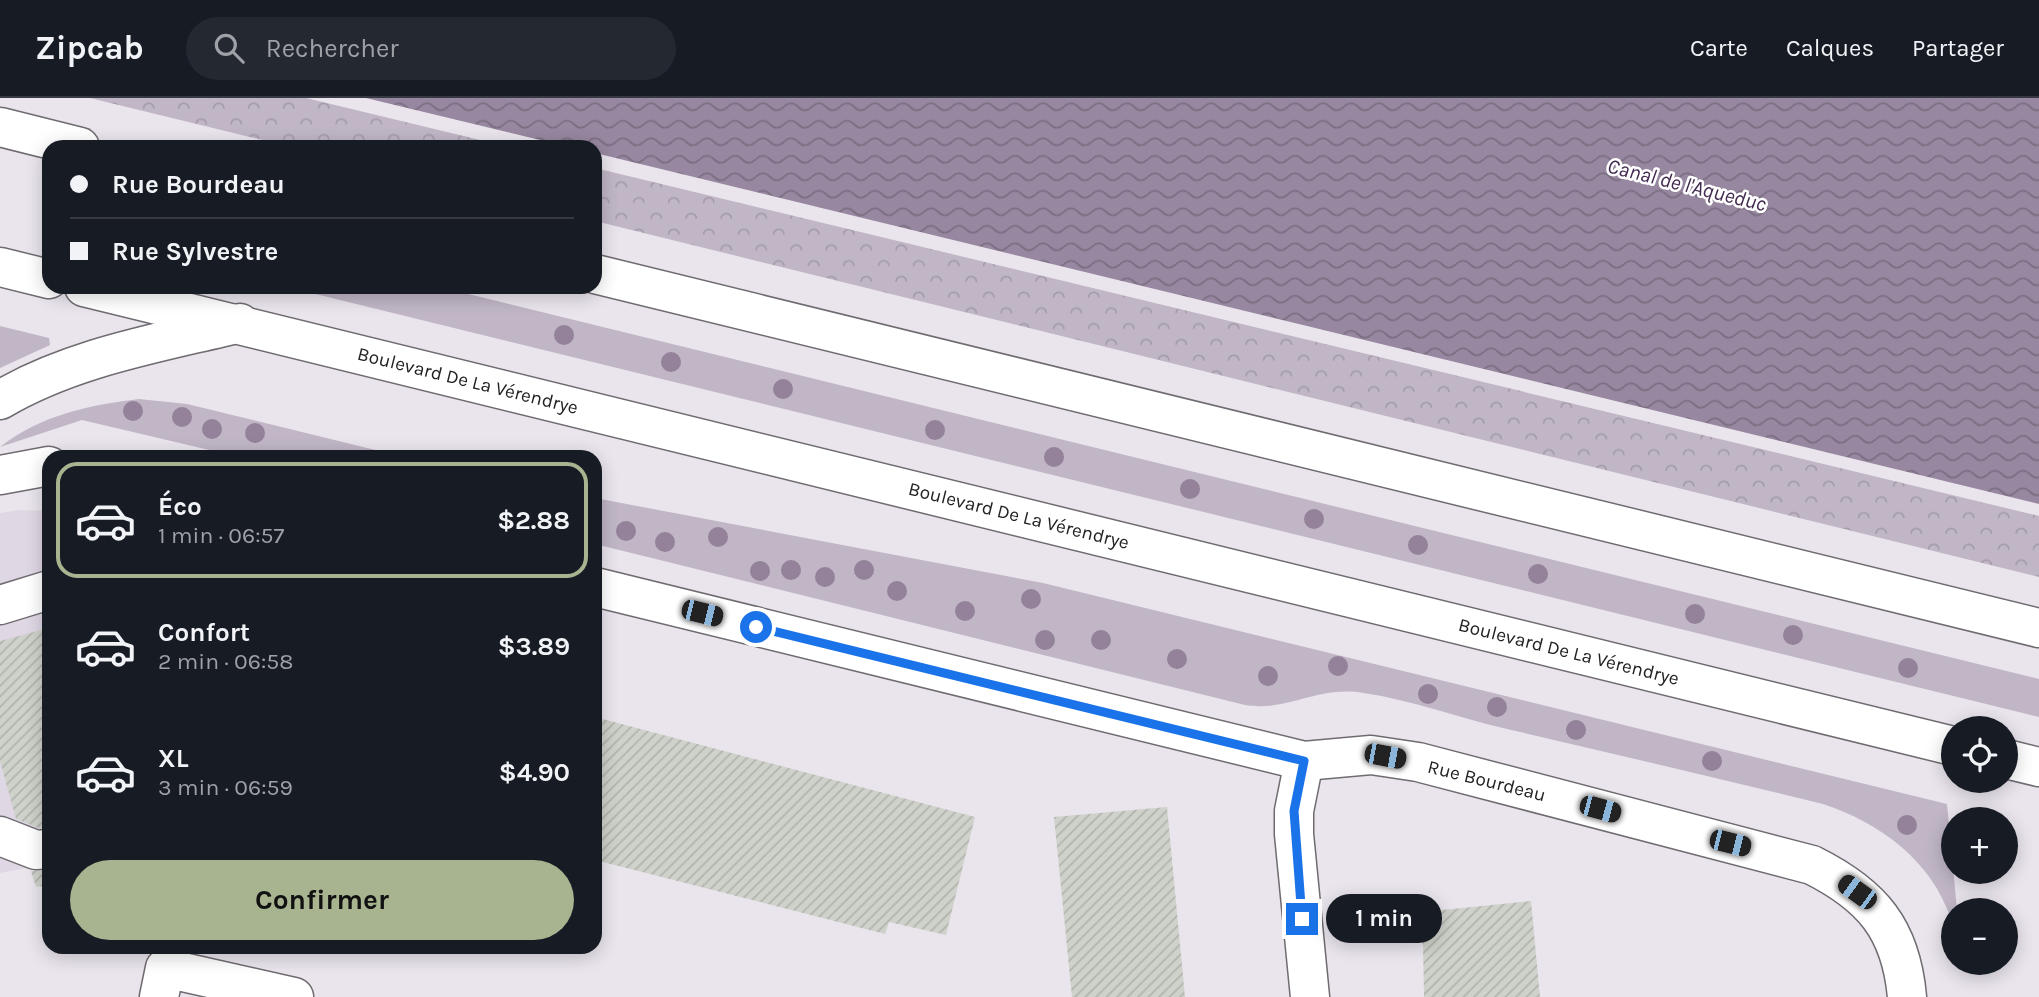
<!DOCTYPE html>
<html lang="fr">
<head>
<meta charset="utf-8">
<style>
	:root { --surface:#171b24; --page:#242831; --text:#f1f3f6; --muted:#9ea1a6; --line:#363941; --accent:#a8b490 }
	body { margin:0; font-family:Karla,sans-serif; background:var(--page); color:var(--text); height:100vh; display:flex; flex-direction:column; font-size:26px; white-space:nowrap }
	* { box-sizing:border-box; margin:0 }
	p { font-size:23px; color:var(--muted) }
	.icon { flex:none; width:38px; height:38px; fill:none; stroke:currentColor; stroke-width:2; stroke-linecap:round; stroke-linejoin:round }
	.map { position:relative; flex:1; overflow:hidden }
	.drawer { position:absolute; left:42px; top:352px; width:560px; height:504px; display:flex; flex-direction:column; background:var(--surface); border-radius:21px; box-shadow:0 4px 18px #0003 }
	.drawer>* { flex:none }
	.hud { position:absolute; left:42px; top:42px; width:560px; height:154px; border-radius:21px; box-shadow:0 4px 18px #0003; display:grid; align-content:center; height:154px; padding:0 28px; background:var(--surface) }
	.fabs { position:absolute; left:1941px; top:618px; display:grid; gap:14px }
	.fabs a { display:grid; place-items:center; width:77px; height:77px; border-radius:50%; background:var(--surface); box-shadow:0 4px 18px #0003; font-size:35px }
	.end { position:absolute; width:32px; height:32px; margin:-16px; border:9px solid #1a73e8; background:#fff; box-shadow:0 0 0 4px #fff }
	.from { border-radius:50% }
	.bubble { position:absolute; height:49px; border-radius:24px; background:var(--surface); box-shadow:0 4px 18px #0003; font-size:23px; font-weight:700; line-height:49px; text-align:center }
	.car { position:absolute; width:21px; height:42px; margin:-21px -10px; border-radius:9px; box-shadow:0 0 5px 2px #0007; background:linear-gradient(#222 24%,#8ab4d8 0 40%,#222 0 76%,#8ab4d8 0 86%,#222 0) }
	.hud b { display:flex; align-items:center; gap:24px; height:66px; font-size:26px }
	.hud b+b { border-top:2px solid var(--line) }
	.hud i { width:18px; height:18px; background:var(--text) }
	ul { padding:12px 0 0; list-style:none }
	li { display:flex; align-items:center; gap:21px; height:116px; margin:0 14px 10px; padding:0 14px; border:4px solid transparent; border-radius:21px }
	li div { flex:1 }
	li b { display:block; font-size:26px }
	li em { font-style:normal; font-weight:700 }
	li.selected { border-color:var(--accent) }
	li>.icon { width:63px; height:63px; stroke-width:1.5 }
	.cta { display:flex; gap:14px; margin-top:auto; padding:14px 28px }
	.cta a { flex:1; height:80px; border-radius:42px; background:var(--accent); color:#111; font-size:28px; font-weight:700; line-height:80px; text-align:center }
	header { display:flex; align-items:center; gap:42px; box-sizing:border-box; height:98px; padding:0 35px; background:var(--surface); border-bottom:2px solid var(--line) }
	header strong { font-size:33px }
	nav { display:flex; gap:38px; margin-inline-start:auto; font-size:24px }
	.search { width:490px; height:63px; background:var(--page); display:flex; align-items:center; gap:18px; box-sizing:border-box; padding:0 24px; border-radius:38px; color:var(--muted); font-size:26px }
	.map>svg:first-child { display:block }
</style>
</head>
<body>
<header>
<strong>Zipcab</strong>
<div class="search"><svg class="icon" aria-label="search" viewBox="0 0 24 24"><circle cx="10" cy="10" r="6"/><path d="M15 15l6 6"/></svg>Rechercher</div>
<nav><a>Carte</a><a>Calques</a><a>Partager</a></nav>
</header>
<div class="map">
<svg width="2039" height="899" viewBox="0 0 2039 899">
	<defs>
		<pattern id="forest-crowns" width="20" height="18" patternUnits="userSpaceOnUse" patternTransform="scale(1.75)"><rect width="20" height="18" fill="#c0b6c6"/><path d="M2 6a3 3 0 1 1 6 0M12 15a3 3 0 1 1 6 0" fill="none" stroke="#a59caa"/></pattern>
		<pattern id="water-waves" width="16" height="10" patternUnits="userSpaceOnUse" patternTransform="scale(1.75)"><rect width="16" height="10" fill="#9787a0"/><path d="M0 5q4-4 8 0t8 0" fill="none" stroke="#7b6e82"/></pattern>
		<pattern id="building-hatch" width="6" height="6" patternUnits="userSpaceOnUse" patternTransform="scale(1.75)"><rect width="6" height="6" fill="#cfd2ca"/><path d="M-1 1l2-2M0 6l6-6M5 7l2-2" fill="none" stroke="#b1b4ad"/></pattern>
	</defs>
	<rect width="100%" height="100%" fill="#eae5ed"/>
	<!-- built -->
	<path fill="#dfd7e4" d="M19 412 49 413V768L41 767 0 775V415Z"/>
	<!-- grass -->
	<g fill="#c0b6c6">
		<path d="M287 189H440L2039 581V619Z"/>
		<path d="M0 228 49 240 50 247 0 270Z"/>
		<path d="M139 301 187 306 404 359H239L82 322 0 349C41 317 89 307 139 301Z"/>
		<path d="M595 400 1043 485 1947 706 1957 812H1953L1951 821C1931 762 1880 725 1823 706 1717 680 1610 655 1503 630 1457 619 1411 602 1364 595 1317 587 1289 614 1245 607L595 446Z"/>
	</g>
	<!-- forest -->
	<g fill="url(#forest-crowns)">
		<path d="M90 0H306L509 49H291Z"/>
		<path d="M595 70 2039 418V479L595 123Z"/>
	</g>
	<!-- water -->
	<path fill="url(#water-waves)" d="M366 0H2039V406L595 55V49H569Z"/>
	<!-- building -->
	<g fill="url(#building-hatch)">
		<path d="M49 530V729L39 730 16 721 0 663V543Z"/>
		<path d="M595 619 975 719 946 837 889 824 885 836 595 762Z"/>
		<path d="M1167 709 1185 899H1072L1054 719Z"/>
		<path d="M31 773H49V787L36 789Z"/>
		<path d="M1531 803 1540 899H1424L1423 846 1413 815Z"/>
	</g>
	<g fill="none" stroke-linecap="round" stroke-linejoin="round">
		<defs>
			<g id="minor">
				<path d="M0 302C73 259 159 245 240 225"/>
				<path d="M0 377 49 368"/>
				<path d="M595 489 1304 663 1371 657 1418 664 1812 767C1872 797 1901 831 1907 899"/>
				<path d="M0 507 49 492"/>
				<path d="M1304 663 1294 713V736L1310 899"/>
				<path d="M0 738 36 752 49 751"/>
				<path d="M159 899 165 870 294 899"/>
			</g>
			<g id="major">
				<path d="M0 29 80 49"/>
				<path d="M0 169 49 181"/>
				<path d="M595 176 2039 530"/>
				<path d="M84 189 1953 648"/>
				<path d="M2006 661 2039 669"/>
			</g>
		</defs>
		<!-- minor casing -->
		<use href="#minor" stroke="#6f6b71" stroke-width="41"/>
		<!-- major casing -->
		<use href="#major" stroke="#6f6b71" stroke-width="41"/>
		<!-- minor -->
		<use href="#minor" stroke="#fff" stroke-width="38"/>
		<!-- major -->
		<use href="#major" stroke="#fff" stroke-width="38"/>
	</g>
	<!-- trees -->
	<g fill="#93829a">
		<circle cx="564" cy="237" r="10"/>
		<circle cx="671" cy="264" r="10"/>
		<circle cx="783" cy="291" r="10"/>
		<circle cx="133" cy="313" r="10"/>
		<circle cx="182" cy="319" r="10"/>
		<circle cx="212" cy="331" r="10"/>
		<circle cx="935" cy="332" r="10"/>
		<circle cx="255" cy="335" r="10"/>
		<circle cx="1054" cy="359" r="10"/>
		<circle cx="1190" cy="391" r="10"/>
		<circle cx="1314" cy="421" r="10"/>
		<circle cx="626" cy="433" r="10"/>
		<circle cx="718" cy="439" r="10"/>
		<circle cx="665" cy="444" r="10"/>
		<circle cx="1418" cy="447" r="10"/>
		<circle cx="791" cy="472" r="10"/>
		<circle cx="864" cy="472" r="10"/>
		<circle cx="760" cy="473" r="10"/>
		<circle cx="1538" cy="476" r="10"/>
		<circle cx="825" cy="479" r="10"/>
		<circle cx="897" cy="493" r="10"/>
		<circle cx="1031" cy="501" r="10"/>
		<circle cx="965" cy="513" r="10"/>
		<circle cx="1695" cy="516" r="10"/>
		<circle cx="1793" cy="537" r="10"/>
		<circle cx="1045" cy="542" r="10"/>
		<circle cx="1101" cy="542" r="10"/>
		<circle cx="1177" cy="561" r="10"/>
		<circle cx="1338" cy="568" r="10"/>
		<circle cx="1908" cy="570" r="10"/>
		<circle cx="1268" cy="578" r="10"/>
		<circle cx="1428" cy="596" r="10"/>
		<circle cx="1497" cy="609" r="10"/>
		<circle cx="1576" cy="632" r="10"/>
		<circle cx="1712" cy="663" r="10"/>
		<circle cx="1907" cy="727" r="10"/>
	</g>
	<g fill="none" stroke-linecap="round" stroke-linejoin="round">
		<!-- route -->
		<path stroke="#1a73e8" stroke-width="9" d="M756 529 1304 663 1294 713 1302 821"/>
	</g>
	<g text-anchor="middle" stroke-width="5" stroke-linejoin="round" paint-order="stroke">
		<!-- street labels -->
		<g font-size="19" fill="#232124" stroke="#fff">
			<text transform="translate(468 282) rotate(14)" y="7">Boulevard De La Vérendrye</text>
			<text transform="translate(1019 417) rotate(14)" y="7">Boulevard De La Vérendrye</text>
			<text transform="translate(1569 553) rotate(14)" y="7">Boulevard De La Vérendrye</text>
			<text transform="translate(1487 682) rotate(14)" y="7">Rue Bourdeau</text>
		</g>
		<!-- water labels -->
		<g font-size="21" font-style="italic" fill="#42294f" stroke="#fff">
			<text transform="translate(1687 87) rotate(14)" y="7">Canal de l'Aqueduc</text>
		</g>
	</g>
</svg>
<div class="fabs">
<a><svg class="icon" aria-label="locate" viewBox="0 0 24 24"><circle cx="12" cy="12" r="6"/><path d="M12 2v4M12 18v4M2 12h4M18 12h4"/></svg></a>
<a>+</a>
<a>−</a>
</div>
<i class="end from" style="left:756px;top:529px"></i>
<i class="end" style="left:1302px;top:821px"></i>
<div class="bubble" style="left:1326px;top:796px;width:116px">1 min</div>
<i class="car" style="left:702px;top:515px;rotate:104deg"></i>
<i class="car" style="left:1385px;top:658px;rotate:101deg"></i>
<i class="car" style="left:1600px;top:711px;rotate:105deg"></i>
<i class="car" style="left:1730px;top:745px;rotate:104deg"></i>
<i class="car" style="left:1857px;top:794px;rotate:306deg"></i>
<div class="hud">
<b><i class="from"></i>Rue Bourdeau</b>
<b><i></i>Rue Sylvestre</b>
</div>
<section class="drawer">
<ul>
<li class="selected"><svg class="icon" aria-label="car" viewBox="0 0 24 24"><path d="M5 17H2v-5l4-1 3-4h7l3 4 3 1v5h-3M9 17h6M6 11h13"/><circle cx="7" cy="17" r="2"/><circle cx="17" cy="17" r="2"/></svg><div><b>Éco</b><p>1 min · 06:57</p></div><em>$2.88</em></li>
<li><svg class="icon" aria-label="car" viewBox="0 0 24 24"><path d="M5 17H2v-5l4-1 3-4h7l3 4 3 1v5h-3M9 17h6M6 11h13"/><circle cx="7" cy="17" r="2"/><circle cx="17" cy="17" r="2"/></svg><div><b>Confort</b><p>2 min · 06:58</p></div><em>$3.89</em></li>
<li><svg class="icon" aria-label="car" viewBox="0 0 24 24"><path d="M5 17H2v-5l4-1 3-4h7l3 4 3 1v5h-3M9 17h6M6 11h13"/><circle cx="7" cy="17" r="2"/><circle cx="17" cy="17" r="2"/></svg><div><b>XL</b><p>3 min · 06:59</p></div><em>$4.90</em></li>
</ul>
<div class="cta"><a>Confirmer</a></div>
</section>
</div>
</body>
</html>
